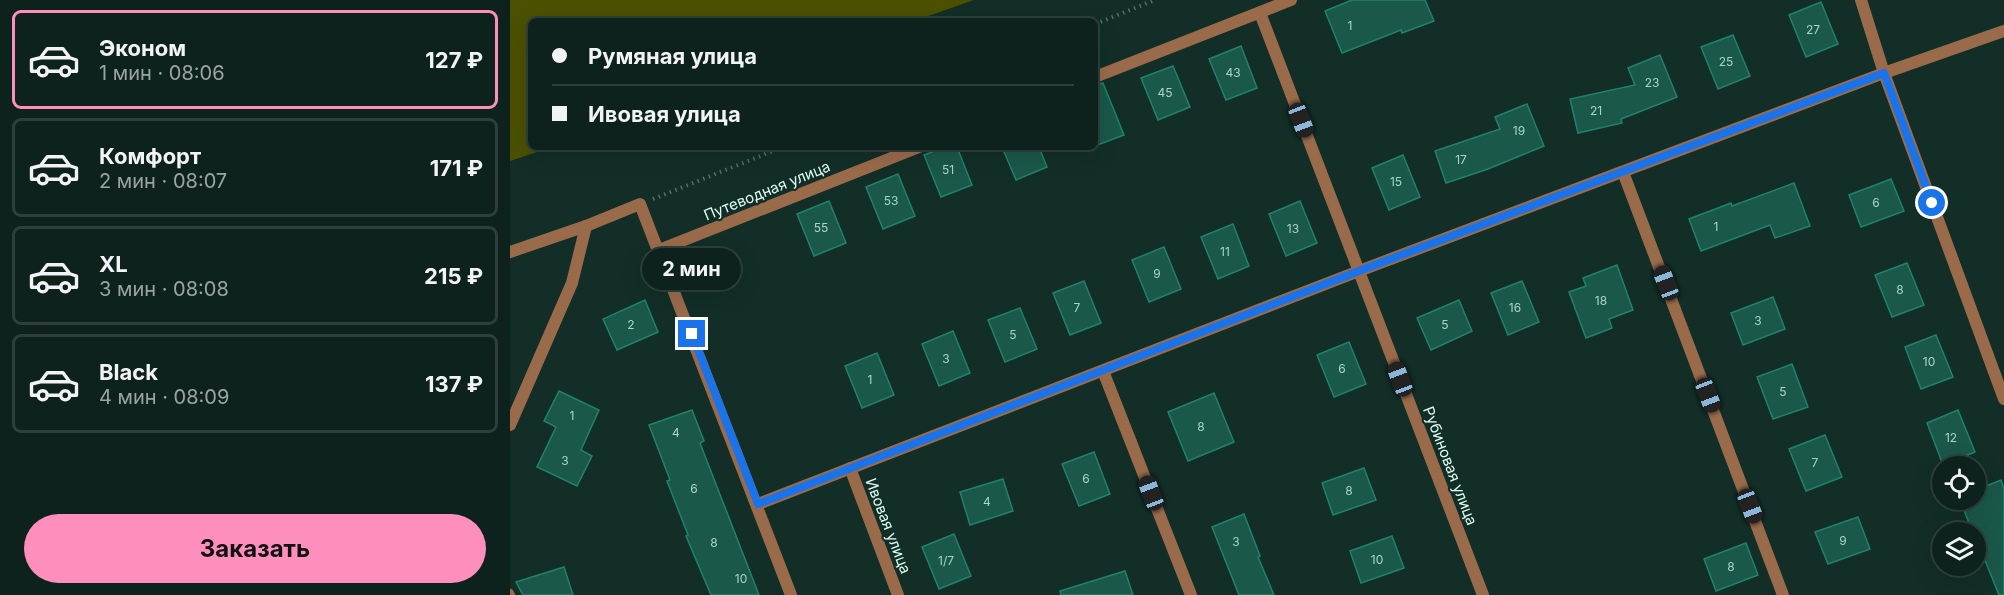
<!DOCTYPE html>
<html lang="ru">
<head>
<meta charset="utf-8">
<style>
	:root { --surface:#0e221d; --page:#1c2f2a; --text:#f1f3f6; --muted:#9ba4a4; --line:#2e3f3b; --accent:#fe8ebc }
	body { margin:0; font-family:Inter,sans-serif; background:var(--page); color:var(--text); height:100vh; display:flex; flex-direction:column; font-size:22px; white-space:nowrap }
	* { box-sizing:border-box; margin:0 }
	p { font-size:20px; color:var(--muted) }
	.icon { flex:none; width:33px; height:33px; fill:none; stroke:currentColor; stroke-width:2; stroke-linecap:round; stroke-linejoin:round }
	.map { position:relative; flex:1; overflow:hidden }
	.details { display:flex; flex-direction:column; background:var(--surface); width:510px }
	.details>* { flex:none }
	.top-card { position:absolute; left:18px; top:18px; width:570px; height:132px; border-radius:9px; box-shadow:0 6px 24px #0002,0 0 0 2px var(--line); display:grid; align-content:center; height:132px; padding:0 24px; background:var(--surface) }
	.fabs { position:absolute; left:1422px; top:456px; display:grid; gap:12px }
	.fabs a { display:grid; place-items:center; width:54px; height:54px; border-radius:50%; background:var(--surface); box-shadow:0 6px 24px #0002,0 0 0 2px var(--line); font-size:30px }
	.end { position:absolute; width:27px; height:27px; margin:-14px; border:8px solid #1a73e8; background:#fff; box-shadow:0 0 0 3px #fff }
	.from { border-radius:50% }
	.bubble { position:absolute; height:42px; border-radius:21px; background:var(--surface); box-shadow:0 6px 24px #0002,0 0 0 2px var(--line); font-size:20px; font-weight:700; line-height:42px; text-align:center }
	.car { position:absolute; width:18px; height:36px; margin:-18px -9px; border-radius:8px; box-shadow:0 0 4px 2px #0007; background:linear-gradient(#222 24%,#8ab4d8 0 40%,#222 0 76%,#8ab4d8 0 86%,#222 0) }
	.top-card b { display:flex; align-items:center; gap:21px; height:57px; font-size:22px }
	.top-card b+b { border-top:2px solid var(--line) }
	.top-card i { width:15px; height:15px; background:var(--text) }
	ul { padding:10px 0 0; list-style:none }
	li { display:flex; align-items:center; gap:18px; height:99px; margin:0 12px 9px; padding:0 12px; border:3px solid var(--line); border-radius:9px }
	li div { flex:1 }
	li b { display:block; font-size:22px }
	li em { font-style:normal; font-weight:700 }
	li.selected { border-color:var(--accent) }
	li>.icon { width:54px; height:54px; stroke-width:1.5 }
	.button { display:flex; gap:12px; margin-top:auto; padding:12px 24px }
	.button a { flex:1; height:69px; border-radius:36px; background:var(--accent); color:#111; font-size:24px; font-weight:700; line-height:69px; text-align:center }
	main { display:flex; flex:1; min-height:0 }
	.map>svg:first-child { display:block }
</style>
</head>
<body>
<main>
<section class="details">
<ul>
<li class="selected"><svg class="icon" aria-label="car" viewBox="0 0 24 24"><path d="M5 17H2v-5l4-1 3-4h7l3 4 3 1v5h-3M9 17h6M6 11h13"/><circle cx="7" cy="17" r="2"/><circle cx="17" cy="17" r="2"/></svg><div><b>Эконом</b><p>1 мин · 08:06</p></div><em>127 ₽</em></li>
<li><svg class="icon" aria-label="car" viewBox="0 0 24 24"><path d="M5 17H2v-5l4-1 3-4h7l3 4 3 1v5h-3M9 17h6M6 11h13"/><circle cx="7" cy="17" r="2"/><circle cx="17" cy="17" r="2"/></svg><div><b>Комфорт</b><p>2 мин · 08:07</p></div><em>171 ₽</em></li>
<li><svg class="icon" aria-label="car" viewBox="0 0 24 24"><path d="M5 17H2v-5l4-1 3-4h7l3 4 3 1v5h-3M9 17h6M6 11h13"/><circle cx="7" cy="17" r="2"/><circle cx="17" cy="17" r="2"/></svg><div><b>XL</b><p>3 мин · 08:08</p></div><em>215 ₽</em></li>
<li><svg class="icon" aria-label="car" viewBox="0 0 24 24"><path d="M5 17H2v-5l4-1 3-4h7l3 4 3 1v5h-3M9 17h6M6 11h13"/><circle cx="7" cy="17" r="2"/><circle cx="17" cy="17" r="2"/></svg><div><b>Black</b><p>4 мин · 08:09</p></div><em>137 ₽</em></li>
</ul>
<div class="button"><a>Заказать</a></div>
</section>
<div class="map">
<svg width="1494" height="595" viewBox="0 0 1494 595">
	<rect width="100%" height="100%" fill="#122e27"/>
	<!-- green -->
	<path fill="#4b5100" d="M0 0H464L404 21H21V147H42L0 161Z"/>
	<!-- building -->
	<g fill="#1a584a" stroke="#20826d" stroke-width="1.5">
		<path d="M842 0H915L924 21 892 33 891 30 832 53 815 11Z"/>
		<path d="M1311 2 1328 44 1296 57 1279 15Z"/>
		<path d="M1223 35 1240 76 1208 89 1191 47Z"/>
		<path d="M731 46 747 88 716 100 699 59Z"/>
		<path d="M1150 55 1167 97 1111 119 1112 123 1068 133 1060 99 1125 85 1118 68Z"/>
		<path d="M663 66 680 107 648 120 631 78Z"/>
		<path d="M593 83 614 135 585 146V85Z"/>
		<path d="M1017 104 1034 146 978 169 936 183 925 151 990 129 985 117Z"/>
		<path d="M435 147H447L462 185 431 197 414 155Z"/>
		<path d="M492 147H529L537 167 506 180Z"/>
		<path d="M893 155 910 197 879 210 862 168Z"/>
		<path d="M388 174 405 216 373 229 356 187Z"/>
		<path d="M1381 179 1394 211 1351 227 1339 195Z"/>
		<path d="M1284 183 1300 226 1265 238 1260 225 1191 251 1179 219 1221 203 1222 206Z"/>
		<path d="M319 201 336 243 304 256 287 214Z"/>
		<path d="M790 201 807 243 776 256 759 214Z"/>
		<path d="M723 224 739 266 708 279 691 237Z"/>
		<path d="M654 247 671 289 639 302 622 260Z"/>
		<path d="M1397 263 1414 305 1382 317 1365 275Z"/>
		<path d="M1107 265 1123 310 1099 319 1102 328 1076 338 1059 292 1076 286 1073 278Z"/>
		<path d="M574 281 591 323 560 335 543 293Z"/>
		<path d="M1012 281 1029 322 998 335 981 293Z"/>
		<path d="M1263 297 1275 329 1233 345 1221 313Z"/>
		<path d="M135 300 148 332 107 350 93 319Z"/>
		<path d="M949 300 962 331 921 350 907 318Z"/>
		<path d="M510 308 527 349 495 362 478 320Z"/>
		<path d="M443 331 460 373 429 386 412 344Z"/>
		<path d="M1426 335 1443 377 1411 389 1395 347Z"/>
		<path d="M839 342 856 384 824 397 807 355Z"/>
		<path d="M367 353 384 395 352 408 335 366Z"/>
		<path d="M1282 364 1298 407 1263 419 1247 377Z"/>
		<path d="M49 391 89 410 71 450 82 456 67 486 27 467 46 427 34 421Z"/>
		<path d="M704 393 724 442 678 461 658 412Z"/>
		<path d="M182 410 194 441 190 443 249 595H201L176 536 178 535 157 481 160 480 139 425Z"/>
		<path d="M1448 410 1465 452 1433 465 1417 423Z"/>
		<path d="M1315 435 1332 477 1296 491 1279 449Z"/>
		<path d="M584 452 600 494 569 506 552 464Z"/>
		<path d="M854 468 866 500 823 515 812 483Z"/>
		<path d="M493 479 503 511 460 525 450 492Z"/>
		<path d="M1491 480 1494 489V595H1489L1466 538V532L1461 528 1450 500H1466V490Z"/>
		<path d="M734 514 750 556 748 557 764 595H729L702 527Z"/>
		<path d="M1348 517 1360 549 1318 564 1305 532Z"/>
		<path d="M444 534 461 576 429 589 412 547Z"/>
		<path d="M882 536 894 568 851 583 840 551Z"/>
		<path d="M1236 543 1248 575 1206 591 1194 559Z"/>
		<path d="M54 567 63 595H13L6 582Z"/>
		<path d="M615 571 623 595H551L550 591Z"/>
	</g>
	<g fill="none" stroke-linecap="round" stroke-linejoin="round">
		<!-- path -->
		<g stroke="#516f67" stroke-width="4" stroke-dasharray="1.5 4.5" stroke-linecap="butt">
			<path d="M585 24 645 0"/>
			<path d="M143 199 273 147"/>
		</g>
		<!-- lane -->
		<path stroke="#9a6b4b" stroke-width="8" d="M0 593 1 595"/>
		<!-- street -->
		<g stroke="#9a6b4b" stroke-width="12">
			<path d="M1351 0 1374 73 1494 399"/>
			<path d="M750 13 973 595"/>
			<path d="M585 77 781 0"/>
			<path d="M1113 172 1273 595"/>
			<path d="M149 250 409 147"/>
			<path d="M0 252 76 226 130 204 281 595"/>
			<path d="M593 371 681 595"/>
			<path d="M0 425 62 283 76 226"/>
			<path d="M340 468 388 595"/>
			<path d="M248 504 849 271 1374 73 1494 31"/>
		</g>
	</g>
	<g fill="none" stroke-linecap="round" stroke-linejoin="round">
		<!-- route -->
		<path stroke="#1a73e8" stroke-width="8" d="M182 334 248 504 849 271 1374 73 1422 203"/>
	</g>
	<g text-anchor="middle" stroke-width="4.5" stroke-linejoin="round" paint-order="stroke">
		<!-- number labels -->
		<g font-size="12" fill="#abd4c9">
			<text x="840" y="30">1</text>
			<text x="1303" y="34">27</text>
			<text x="1216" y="66">25</text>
			<text x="723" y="77">43</text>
			<text x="1142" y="87">23</text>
			<text x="655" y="97">45</text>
			<text x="1086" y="115">21</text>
			<text x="1009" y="135">19</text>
			<text x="951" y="164">17</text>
			<text x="438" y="174">51</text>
			<text x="886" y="186">15</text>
			<text x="381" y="205">53</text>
			<text x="1366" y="207">6</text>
			<text x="1206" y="231">1</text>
			<text x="311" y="232">55</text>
			<text x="783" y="233">13</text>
			<text x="715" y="256">11</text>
			<text x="647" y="278">9</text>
			<text x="1390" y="294">8</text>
			<text x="1091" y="305">18</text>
			<text x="567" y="312">7</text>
			<text x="1005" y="312">16</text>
			<text x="1248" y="325">3</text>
			<text x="121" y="329">2</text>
			<text x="935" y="329">5</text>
			<text x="503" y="339">5</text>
			<text x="436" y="363">3</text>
			<text x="1419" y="366">10</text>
			<text x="832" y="373">6</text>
			<text x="360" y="384">1</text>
			<text x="1273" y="396">5</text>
			<text x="62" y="420">1</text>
			<text x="691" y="431">8</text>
			<text x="166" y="437">4</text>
			<text x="1441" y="442">12</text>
			<text x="55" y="465">3</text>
			<text x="1305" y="467">7</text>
			<text x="576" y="483">6</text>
			<text x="184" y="493">6</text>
			<text x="839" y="495">8</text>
			<text x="477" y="506">4</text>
			<text x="1333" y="545">9</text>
			<text x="726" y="546">3</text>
			<text x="204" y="547">8</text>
			<text x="867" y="564">10</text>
			<text x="436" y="565">1/7</text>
			<text x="1221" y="571">8</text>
			<text x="231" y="583">10</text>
		</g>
		<!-- street labels -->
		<g font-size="15" fill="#dbfdf3" stroke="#122e27">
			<text transform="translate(257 191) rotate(-22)" y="5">Путеводная улица</text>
			<text transform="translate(940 466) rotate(69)" y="5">Рубиновая улица</text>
			<text transform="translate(378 526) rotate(69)" y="5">Ивовая улица</text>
		</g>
	</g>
</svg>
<div class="fabs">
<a><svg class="icon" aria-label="locate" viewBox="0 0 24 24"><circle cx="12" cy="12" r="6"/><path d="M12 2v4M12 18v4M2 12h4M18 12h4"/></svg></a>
<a><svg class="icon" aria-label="layers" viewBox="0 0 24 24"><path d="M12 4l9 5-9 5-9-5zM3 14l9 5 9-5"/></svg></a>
</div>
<i class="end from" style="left:1422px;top:203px"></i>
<i class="end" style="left:182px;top:334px"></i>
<div class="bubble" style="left:132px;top:248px;width:99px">2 мин</div>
<i class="car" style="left:791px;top:120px;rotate:159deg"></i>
<i class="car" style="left:1156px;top:283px;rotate:339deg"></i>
<i class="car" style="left:890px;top:379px;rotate:339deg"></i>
<i class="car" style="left:1198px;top:395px;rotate:159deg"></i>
<i class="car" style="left:641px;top:493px;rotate:339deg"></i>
<i class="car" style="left:1240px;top:506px;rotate:159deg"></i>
<div class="top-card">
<b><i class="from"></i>Румяная улица</b>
<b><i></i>Ивовая улица</b>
</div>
</div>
</main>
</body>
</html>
